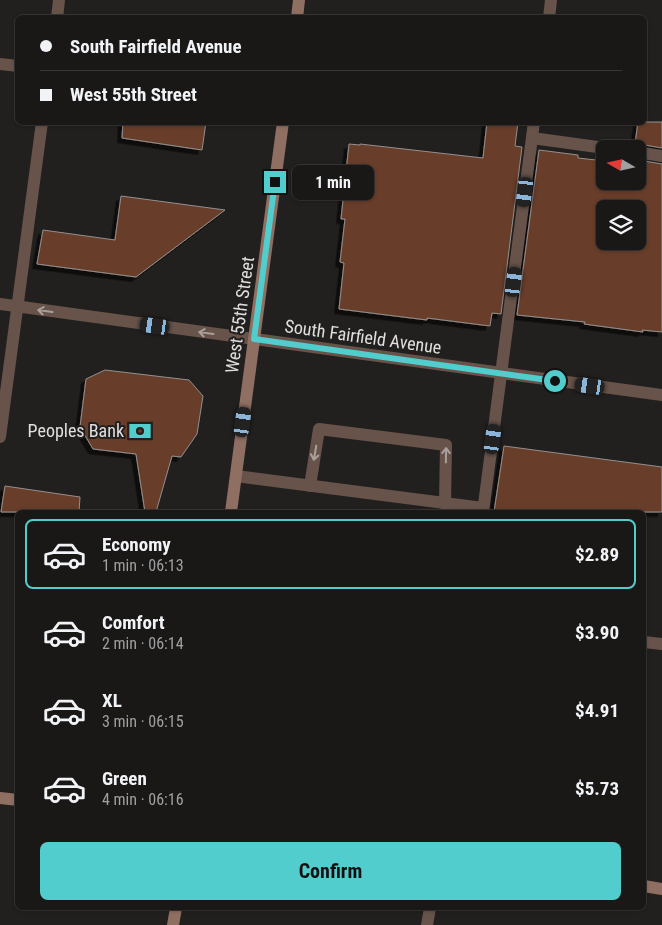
<!DOCTYPE html>
<html lang="en">
<head>
<meta charset="utf-8">
<style>
	:root { --surface:#1a1817; --page:#232120; --text:#f1f3f6; --muted:#9fa0a1; --line:#383736; --accent:#52cdcd }
	body { margin:0; font-family:"Roboto Condensed",sans-serif; background:var(--page); color:var(--text); height:100vh; display:flex; flex-direction:column; font-size:19px; white-space:nowrap }
	* { box-sizing:border-box; margin:0 }
	p { font-size:16px; color:var(--muted) }
	.icon { flex:none; width:28px; height:28px; fill:none; stroke:currentColor; stroke-width:2; stroke-linecap:round; stroke-linejoin:round }
	.map { position:relative; flex:1; overflow:hidden }
	.panel { position:absolute; left:15px; top:510px; width:631px; height:400px; display:flex; flex-direction:column; background:var(--surface); border-radius:8px; box-shadow:0 1px 4px #0004,0 0 0 1px var(--line) }
	.panel>* { flex:none }
	.guide { position:absolute; left:15px; top:15px; width:632px; height:110px; border-radius:8px; box-shadow:0 1px 4px #0004,0 0 0 1px var(--line); display:grid; align-content:center; height:110px; padding:0 25px; background:var(--surface) }
	.needle { width:32px; rotate:279deg }
	.tools { position:absolute; left:596px; top:140px; display:grid; gap:10px }
	.tools a { display:grid; place-items:center; width:50px; height:50px; border-radius:8px; background:var(--surface); box-shadow:0 1px 4px #0004,0 0 0 1px var(--line); font-size:25px }
	.end { position:absolute; width:22px; height:22px; margin:-11px; border:6px solid #52cdcd; background:#111; box-shadow:0 0 0 2px #111 }
	.from { border-radius:50% }
	.bubble { position:absolute; height:35px; border-radius:8px; background:var(--surface); box-shadow:0 1px 4px #0004,0 0 0 1px var(--line); font-size:16px; font-weight:700; line-height:35px; text-align:center }
	.car { position:absolute; width:15px; height:30px; margin:-15px -8px; border-radius:6px; box-shadow:0 0 4px 1px #0007; background:linear-gradient(#222 24%,#8ab4d8 0 40%,#222 0 76%,#8ab4d8 0 86%,#222 0) }
	.guide b { display:flex; align-items:center; gap:18px; height:48px; font-size:19px }
	.guide b+b { border-top:1px solid var(--line) }
	.guide i { width:12px; height:12px; background:var(--text) }
	ul { padding:9px 0 0; list-style:none }
	li { display:flex; align-items:center; gap:15px; height:70px; margin:0 10px 8px; padding:0 15px; border:2px solid transparent; border-radius:8px }
	li div { flex:1 }
	li b { display:block; font-size:19px }
	li em { font-style:normal; font-weight:700 }
	li.on { border-color:var(--accent) }
	li>.icon { width:45px; height:45px; stroke-width:1.5 }
	.cta { display:flex; gap:10px; margin-top:auto; padding:10px 25px }
	.cta a { flex:1; height:58px; border-radius:8px; background:var(--accent); color:#111; font-size:20px; font-weight:700; line-height:58px; text-align:center }
	.map>svg:first-child { display:block }
</style>
</head>
<body>
<div class="map">
<svg width="662" height="925" viewBox="0 0 662 925">
	<defs>
		<filter id="shadow"><feDropShadow dx="-4.5" dy="4.5" stdDeviation="0" flood-color="#0009"/></filter>
	</defs>
	<rect width="100%" height="100%" fill="#22201f"/>
	<!-- building -->
	<g fill="#683e2b" stroke="#93908f" fill-rule="evenodd" filter="url(#shadow)">
		<path d="M123 122H206L202 150 122 138Z"/>
		<path d="M487 122H518L515 146 522 147 501 314 492 313 490 326 427 318V320L339 309 344 263 340 262 345 219H341L349 144 360 145V144L483 158Z"/>
		<path d="M638 122H662V148L639 144H635Z"/>
		<path d="M539 150 578 155V158L605 161V181H638V160L662 164V332L642 330 643 332 584 324 585 322 517 315ZM605 209H638V241H605Z"/>
		<path d="M121 196 225 210 136 277 37 264 43 230 115 240Z"/>
		<path d="M105 370 189 380 203 396 197 434 181 457 172 456 156 512H145L136 454 93 449 80 427 86 379Z"/>
		<path d="M504 446 662 467V512H494Z"/>
		<path d="M5 486 80 497 79 512H1Z"/>
	</g>
	<g fill="none" stroke-linecap="round" stroke-linejoin="round">
		<!-- lane -->
		<g stroke="#67534a" stroke-width="12">
			<path d="M57 18 59 0"/>
			<path d="M549 18 551 0"/>
			<path d="M0 64 18 66"/>
			<path d="M532 138 612 149"/>
			<path d="M638 152 662 156"/>
			<path d="M0 437 42 122"/>
			<path d="M236 476 483 508"/>
			<path d="M310 486 319 429 446 445 445 504"/>
			<path d="M483 512 534 122"/>
			<path d="M644 642 662 644"/>
			<path d="M427 925 430 908"/>
		</g>
		<!-- street -->
		<path stroke="#67534a" stroke-width="12" d="M0 304 662 395"/>
		<!-- secondary -->
		<g stroke="#8f6f62" stroke-width="12">
			<path d="M297 18 299 0"/>
			<path d="M231 512 283 122"/>
			<path d="M0 798 18 800"/>
			<path d="M644 886 662 889"/>
			<path d="M173 925 176 908"/>
		</g>
	</g>
	<!-- one-way arrows -->
	<defs><path id="oneway-shaft" d="M-6 0H5M1.5-3L5.5 0L1.5 3" fill="none" stroke-width="1.6" stroke-linecap="round" stroke-linejoin="round" transform="scale(1.25)"/></defs>
	<g stroke="#aaa09b">
		<use href="#oneway-shaft" transform="translate(45 311) rotate(-172)"/>
		<use href="#oneway-shaft" transform="translate(206 333) rotate(-172)"/>
		<use href="#oneway-shaft" transform="translate(315 453) rotate(100)"/>
		<use href="#oneway-shaft" transform="translate(446 455) rotate(-89)"/>
	</g>
	<g fill="none" stroke-linecap="round" stroke-linejoin="round">
		<!-- route -->
		<path stroke="#52cdcd" stroke-width="6" d="M275 182 254 339 555 381"/>
	</g>
	<!-- icons -->
	<defs>
		<symbol id="bank-bare" viewBox="-9 -9 18 18"><path d="M-6-4H6V4H-6ZM0-2.3a2.3 2.3 0 1 0 0 4.6a2.3 2.3 0 1 0 0-4.6Z" fill="#52cdcd" stroke="#22201f" stroke-width="2.5" paint-order="stroke"/></symbol>
	</defs>
	<g fill-rule="evenodd">
		<use href="#bank-bare" x="124" y="415" width="32" height="32"/>
	</g>
	<g text-anchor="middle" stroke-width="4" stroke-linejoin="round" paint-order="stroke">
		<!-- street labels -->
		<g font-size="18" fill="#e0dfde" stroke="#22201f">
			<text transform="translate(240 315) rotate(-82)" y="6">West 55th Street</text>
			<text transform="translate(363 337) rotate(8)" y="6">South Fairfield Avenue</text>
		</g>
		<!-- poi labels -->
		<g font-size="18" fill="#e0dfde" stroke="#22201f" text-anchor="end">
			<text x="124" y="437">Peoples Bank</text>
		</g>
	</g>
</svg>
<div class="tools">
<a><svg class="needle" viewBox="-14 -14 28 28"><path d="M0-13l5 13h-10z" fill="#e53935"/><path d="M0 13l5-13h-10z" fill="#9fa0a1"/></svg></a>
<a><svg class="icon" aria-label="layers" viewBox="0 0 24 24"><path d="M12 4l9 5-9 5-9-5zM3 14l9 5 9-5"/></svg></a>
</div>
<i class="end from" style="left:555px;top:381px"></i>
<i class="end" style="left:275px;top:182px"></i>
<div class="bubble" style="left:292px;top:165px;width:82px">1 min</div>
<i class="car" style="left:525px;top:192px;rotate:187deg"></i>
<i class="car" style="left:514px;top:282px;rotate:7deg"></i>
<i class="car" style="left:155px;top:326px;rotate:278deg"></i>
<i class="car" style="left:590px;top:386px;rotate:278deg"></i>
<i class="car" style="left:243px;top:422px;rotate:8deg"></i>
<i class="car" style="left:493px;top:439px;rotate:8deg"></i>
<div class="guide">
<b><i class="from"></i>South Fairfield Avenue</b>
<b><i></i>West 55th Street</b>
</div>
<section class="panel">
<ul>
<li class="on"><svg class="icon" aria-label="car" viewBox="0 0 24 24"><path d="M5 17H2v-5l4-1 3-4h7l3 4 3 1v5h-3M9 17h6M6 11h13"/><circle cx="7" cy="17" r="2"/><circle cx="17" cy="17" r="2"/></svg><div><b>Economy</b><p>1 min · 06:13</p></div><em>$2.89</em></li>
<li><svg class="icon" aria-label="car" viewBox="0 0 24 24"><path d="M5 17H2v-5l4-1 3-4h7l3 4 3 1v5h-3M9 17h6M6 11h13"/><circle cx="7" cy="17" r="2"/><circle cx="17" cy="17" r="2"/></svg><div><b>Comfort</b><p>2 min · 06:14</p></div><em>$3.90</em></li>
<li><svg class="icon" aria-label="car" viewBox="0 0 24 24"><path d="M5 17H2v-5l4-1 3-4h7l3 4 3 1v5h-3M9 17h6M6 11h13"/><circle cx="7" cy="17" r="2"/><circle cx="17" cy="17" r="2"/></svg><div><b>XL</b><p>3 min · 06:15</p></div><em>$4.91</em></li>
<li><svg class="icon" aria-label="car" viewBox="0 0 24 24"><path d="M5 17H2v-5l4-1 3-4h7l3 4 3 1v5h-3M9 17h6M6 11h13"/><circle cx="7" cy="17" r="2"/><circle cx="17" cy="17" r="2"/></svg><div><b>Green</b><p>4 min · 06:16</p></div><em>$5.73</em></li>
</ul>
<div class="cta"><a>Confirm</a></div>
</section>
</div>
</body>
</html>
